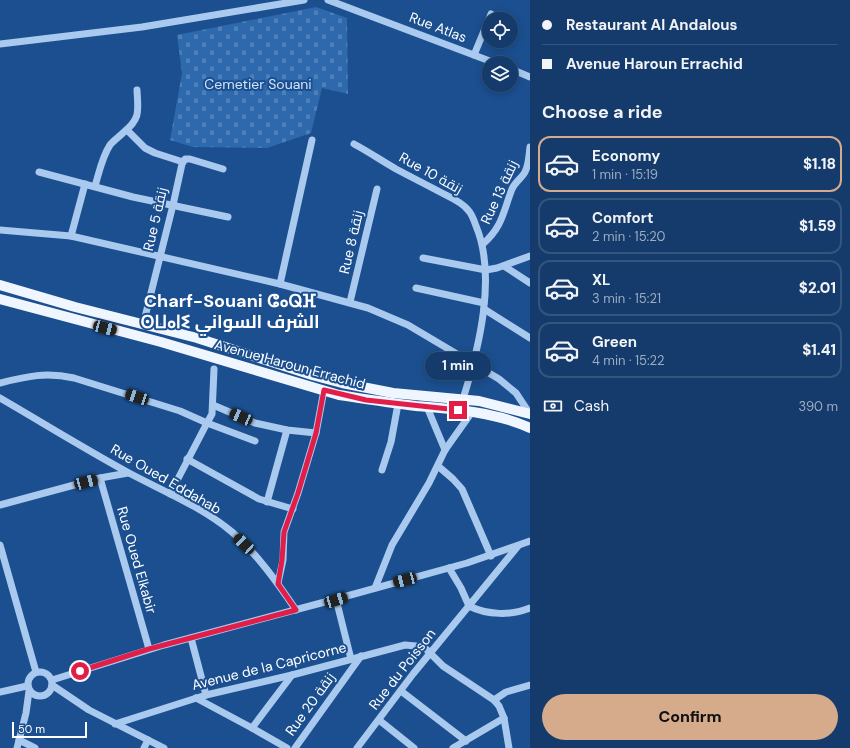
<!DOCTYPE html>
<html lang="en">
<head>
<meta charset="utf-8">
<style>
	:root { --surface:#143b6b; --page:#214673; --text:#f1f3f6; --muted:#9dadc1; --line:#33557e; --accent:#d6ab8b }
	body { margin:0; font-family:"DM Sans",Cairo,"Noto Sans Tifinagh",sans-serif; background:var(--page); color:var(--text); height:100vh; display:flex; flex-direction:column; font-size:15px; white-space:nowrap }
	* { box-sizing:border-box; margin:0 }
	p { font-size:13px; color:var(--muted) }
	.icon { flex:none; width:22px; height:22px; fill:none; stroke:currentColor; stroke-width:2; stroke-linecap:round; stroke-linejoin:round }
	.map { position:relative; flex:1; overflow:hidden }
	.sheet { display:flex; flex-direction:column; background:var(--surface); width:320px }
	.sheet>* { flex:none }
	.hud { display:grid; align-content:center; height:88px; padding:0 12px; background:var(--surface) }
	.buttons { position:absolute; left:482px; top:12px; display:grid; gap:8px }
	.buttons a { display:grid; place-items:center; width:36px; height:36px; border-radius:50%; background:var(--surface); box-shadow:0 2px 10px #0003,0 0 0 1px var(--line); font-size:20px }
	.scale { position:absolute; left:12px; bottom:10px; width:75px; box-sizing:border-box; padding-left:4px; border:2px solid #fff; border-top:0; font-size:11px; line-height:14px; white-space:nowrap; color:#fff; -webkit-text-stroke:3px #1b4f8f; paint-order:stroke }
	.end { position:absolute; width:18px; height:18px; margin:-9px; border:5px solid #e11d48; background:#fff; box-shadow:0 0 0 2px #fff }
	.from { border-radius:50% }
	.bubble { position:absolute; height:28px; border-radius:14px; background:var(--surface); box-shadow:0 2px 10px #0003,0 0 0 1px var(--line); font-size:13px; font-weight:800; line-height:28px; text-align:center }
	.car { position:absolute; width:12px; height:24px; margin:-12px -6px; border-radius:5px; box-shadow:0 0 3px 1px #0007; background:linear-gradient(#222 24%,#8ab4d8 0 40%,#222 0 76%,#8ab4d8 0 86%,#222 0) }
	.hud b { display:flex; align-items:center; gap:14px; height:38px; font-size:15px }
	.hud b+b { border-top:1px solid var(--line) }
	.hud i { width:10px; height:10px; background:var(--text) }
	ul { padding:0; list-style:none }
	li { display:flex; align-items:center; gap:12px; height:56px; margin:0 8px 6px; padding:0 4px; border:2px solid var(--line); border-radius:12px }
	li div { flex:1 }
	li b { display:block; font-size:15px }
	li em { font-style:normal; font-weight:800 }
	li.active { border-color:var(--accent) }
	li>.icon { width:36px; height:36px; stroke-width:1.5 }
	h2 { padding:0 12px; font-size:18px; line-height:48px }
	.pay { display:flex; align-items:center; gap:10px; height:44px; padding:0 12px; font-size:15px }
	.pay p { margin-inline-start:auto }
	.cta { display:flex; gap:8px; margin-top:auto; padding:8px 12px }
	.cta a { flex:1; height:46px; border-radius:24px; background:var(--accent); color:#111; font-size:16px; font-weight:800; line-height:46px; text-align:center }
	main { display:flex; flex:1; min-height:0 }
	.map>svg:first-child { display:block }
</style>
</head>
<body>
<main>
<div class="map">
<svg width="530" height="748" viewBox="0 0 530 748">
	<defs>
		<pattern id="cemetery-stones" width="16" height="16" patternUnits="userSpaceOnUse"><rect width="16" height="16" fill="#2e69ad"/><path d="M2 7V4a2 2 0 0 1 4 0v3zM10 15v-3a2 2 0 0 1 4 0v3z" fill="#4d80b9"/></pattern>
	</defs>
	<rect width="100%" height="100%" fill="#1b4f8f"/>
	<!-- cemetery -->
	<path fill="url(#cemetery-stones)" d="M316 7 347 18 348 94 322 88 311 133 267 148 193 147 170 140 182 73 177 35Z"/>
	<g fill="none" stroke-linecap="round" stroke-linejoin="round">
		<!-- minor -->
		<g stroke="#a9c9ee" stroke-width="7">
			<path d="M328 0 495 63"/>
			<path d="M0 44 142 27 304 0"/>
			<path d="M474 55 491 14"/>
			<path d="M511 69 530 77"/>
			<path d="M127 130 145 148 155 153 183 162"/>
			<path d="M354 144C369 152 382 161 396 169 411 177 425 184 440 192 449 197 461 201 468 210 472 214 474 220 476 226 497 276 479 348 463 399"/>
			<path d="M39 172 133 197 228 217"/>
			<path d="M95 186C99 173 102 157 110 145 114 140 119 137 124 132 141 118 138 111 137 90"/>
			<path d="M0 230 71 236 280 284 368 308 408 325 499 379 516 393 530 414"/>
			<path d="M71 236 85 184"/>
			<path d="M483 244C503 226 503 212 512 189 515 182 522 178 525 172 529 164 529 155 530 147"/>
			<path d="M423 258 486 270 497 268 530 256"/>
			<path d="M504 266 530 283"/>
			<path d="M280 284 312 140"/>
			<path d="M416 288 484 303"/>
			<path d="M350 302 377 189"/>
			<path d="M484 309 530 338"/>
			<path d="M143 325 173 205 182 164 185 159H190L223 169"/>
			<path d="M214 369 212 414 207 423 255 441"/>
			<path d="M0 383C28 376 46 372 74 378L180 411 207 423 170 494"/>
			<path d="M0 398C43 423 85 449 129 473 163 491 202 507 232 532 257 554 277 582 296 610"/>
			<path d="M213 405 255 423 287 430 316 433"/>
			<path d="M427 407 445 450"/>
			<path d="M187 459 259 499 293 509"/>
			<path d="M438 466 453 479 462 489 491 556"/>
			<path d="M382 470 391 442 398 404"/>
			<path d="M100 478 149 649"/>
			<path d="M267 502 287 430"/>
			<path d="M0 505 100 478 128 473"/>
			<path d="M0 545 36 672"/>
			<path d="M449 568 461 588 469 606"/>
			<path d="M278 583 283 560 284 532 298 493 316 433 324 390"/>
			<path d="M375 588 392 545 429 483 445 450 472 412"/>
			<path d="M336 599 351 659"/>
			<path d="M469 606C487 615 511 616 530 608"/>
			<path d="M191 638 206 695"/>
			<circle cx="40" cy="684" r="12"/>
			<path d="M52 680 164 645 336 599 467 563 530 541"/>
			<path d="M52 685 89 710 164 748"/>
			<path d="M401 691 466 741"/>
			<path d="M0 692 27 686"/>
			<path d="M196 698 252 728 287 748"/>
			<path d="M494 700 506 692 530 685"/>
			<path d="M379 720 414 748"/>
			<path d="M115 724 206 695 292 675 405 645 416 646 426 649 443 666 494 700 499 706 504 718 509 748"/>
			<path d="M252 728 292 675"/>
			<path d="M19 740 35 748"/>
			<path d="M17 748 26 713 29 691"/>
			<path d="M144 748 148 740"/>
			<path d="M295 748 361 656"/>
			<path d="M357 748 413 674 518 546"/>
			<path d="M453 748 504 718"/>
		</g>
		<!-- major -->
		<g stroke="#f0f6ff" stroke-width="10">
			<path d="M0 285 75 307 197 338 312 375 342 383 393 393 479 401 530 414"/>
			<path d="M0 299 161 342 339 395C365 399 390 403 416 406 453 409 496 412 530 428"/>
		</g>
	</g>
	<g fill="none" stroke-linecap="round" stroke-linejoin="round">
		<!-- route -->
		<path stroke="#e11d48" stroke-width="5" d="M80 671 149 649 296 610 278 584 282 560 284 532 298 493 316 433 324 390 366 400 458 410"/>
	</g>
	<g text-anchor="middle" stroke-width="4" stroke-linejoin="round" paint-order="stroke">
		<!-- street labels -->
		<g font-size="14" fill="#fff" stroke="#1b4f8f">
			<text transform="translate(438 27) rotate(21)" y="5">Rue Atlas</text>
			<text transform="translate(431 173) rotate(29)" y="5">Rue 10 زنقة</text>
			<text transform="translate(499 192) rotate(-65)" y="5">Rue 13 زنقة</text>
			<text transform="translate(155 219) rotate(-77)" y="5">Rue 5 زنقة</text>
			<text transform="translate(351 242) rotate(-77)" y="5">Rue 8 زنقة</text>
			<text transform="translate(290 364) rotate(15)" y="5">Avenue Haroun Errachid</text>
			<text transform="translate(166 479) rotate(30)" y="5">Rue Oued Eddahab</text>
			<text transform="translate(137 560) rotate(74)" y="5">Rue Oued Elkabir</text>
			<text transform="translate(269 666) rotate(-14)" y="5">Avenue de la Capricorne</text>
			<text transform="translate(402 669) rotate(-52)" y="5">Rue du Poisson</text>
			<text transform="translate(310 704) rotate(-54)" y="5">Rue 20 زنقة</text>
		</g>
		<!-- park labels -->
		<g font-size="14" fill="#cfe3fa" stroke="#1b4f8f">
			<text x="258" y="89">Cemetier Souani</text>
		</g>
		<!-- district labels -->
		<g font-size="18" font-weight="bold" fill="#fff" stroke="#1b4f8f">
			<text x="230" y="307">Charf-Souani ⵛⴰⵕⴼ<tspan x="230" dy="21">ⵙⵡⴰⵏⵉ الشرف السواني</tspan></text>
		</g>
	</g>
</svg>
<div class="buttons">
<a><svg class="icon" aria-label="locate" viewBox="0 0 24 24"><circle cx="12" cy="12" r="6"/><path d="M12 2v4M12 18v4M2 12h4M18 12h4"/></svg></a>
<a><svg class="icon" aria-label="layers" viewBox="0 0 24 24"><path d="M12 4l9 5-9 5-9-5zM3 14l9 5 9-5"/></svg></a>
</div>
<div class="scale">50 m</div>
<i class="end from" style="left:80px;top:671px"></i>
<i class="end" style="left:458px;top:410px"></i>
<div class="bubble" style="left:425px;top:352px;width:66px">1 min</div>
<i class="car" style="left:105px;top:328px;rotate:105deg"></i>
<i class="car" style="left:137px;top:397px;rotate:288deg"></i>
<i class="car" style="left:241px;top:417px;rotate:293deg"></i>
<i class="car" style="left:86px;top:482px;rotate:75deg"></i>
<i class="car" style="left:244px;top:544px;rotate:313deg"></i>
<i class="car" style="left:405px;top:580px;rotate:255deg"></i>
<i class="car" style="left:336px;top:600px;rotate:74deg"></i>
</div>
<section class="sheet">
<div class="hud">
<b><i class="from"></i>Restaurant Al Andalous</b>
<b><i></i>Avenue Haroun Errachid</b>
</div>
<h2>Choose a ride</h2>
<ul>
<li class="active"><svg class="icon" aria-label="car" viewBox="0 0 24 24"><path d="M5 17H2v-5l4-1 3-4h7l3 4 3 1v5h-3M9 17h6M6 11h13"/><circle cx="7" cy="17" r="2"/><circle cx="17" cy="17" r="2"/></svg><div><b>Economy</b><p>1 min · 15:19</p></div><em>$1.18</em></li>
<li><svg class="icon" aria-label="car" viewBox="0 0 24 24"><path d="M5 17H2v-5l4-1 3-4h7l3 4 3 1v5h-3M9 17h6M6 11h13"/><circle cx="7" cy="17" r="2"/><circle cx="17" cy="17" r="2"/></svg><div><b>Comfort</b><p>2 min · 15:20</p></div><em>$1.59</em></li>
<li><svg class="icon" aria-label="car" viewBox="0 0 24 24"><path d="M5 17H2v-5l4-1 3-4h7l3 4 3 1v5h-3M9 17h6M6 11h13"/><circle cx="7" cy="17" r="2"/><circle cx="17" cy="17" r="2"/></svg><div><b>XL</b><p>3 min · 15:21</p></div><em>$2.01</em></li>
<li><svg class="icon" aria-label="car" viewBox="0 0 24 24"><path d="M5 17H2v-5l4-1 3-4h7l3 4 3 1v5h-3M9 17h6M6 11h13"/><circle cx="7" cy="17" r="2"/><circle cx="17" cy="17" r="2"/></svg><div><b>Green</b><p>4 min · 15:22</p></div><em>$1.41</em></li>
</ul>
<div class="pay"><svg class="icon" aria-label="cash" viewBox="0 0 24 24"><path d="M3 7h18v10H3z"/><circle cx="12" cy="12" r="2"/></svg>Cash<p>390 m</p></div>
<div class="cta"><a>Confirm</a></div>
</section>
</main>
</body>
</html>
